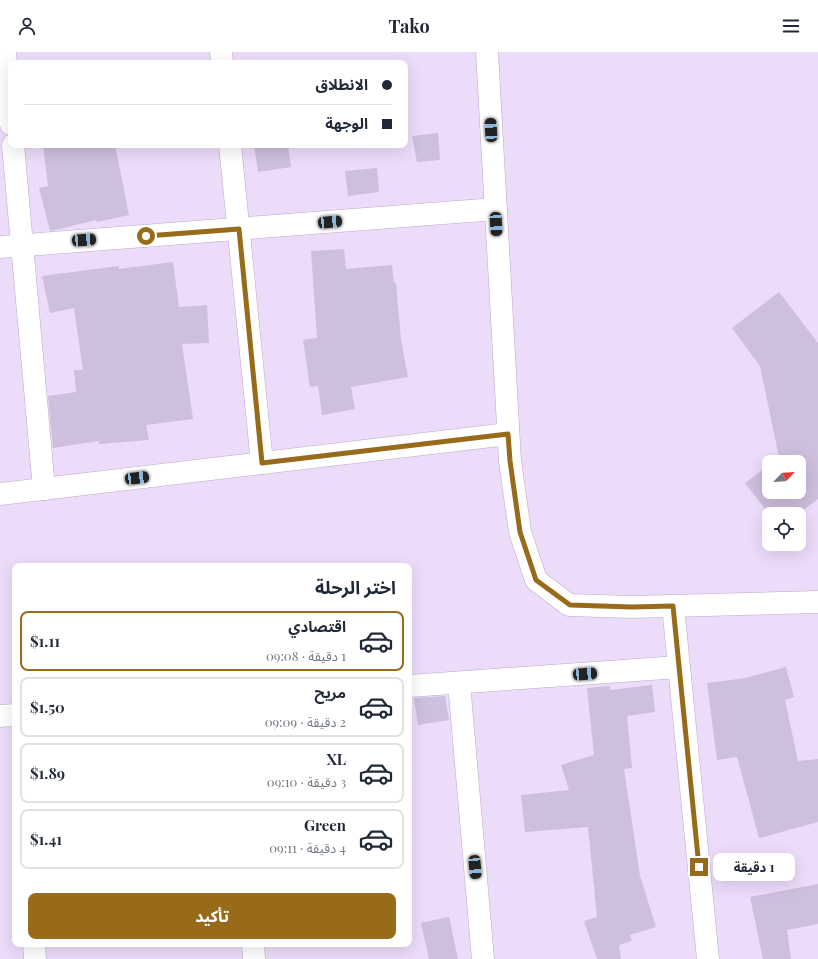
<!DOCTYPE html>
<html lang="ar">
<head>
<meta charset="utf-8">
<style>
	:root { --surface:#fff; --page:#f2f2f3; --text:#1f2937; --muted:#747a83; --line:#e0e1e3; --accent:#986b1a }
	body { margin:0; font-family:"Playfair Display","Noto Sans Arabic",serif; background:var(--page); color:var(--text); direction:rtl; height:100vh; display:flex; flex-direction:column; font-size:15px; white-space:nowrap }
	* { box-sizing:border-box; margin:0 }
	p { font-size:13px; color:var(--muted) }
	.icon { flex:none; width:22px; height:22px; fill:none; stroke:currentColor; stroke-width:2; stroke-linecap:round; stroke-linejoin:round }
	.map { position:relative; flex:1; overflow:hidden; direction:ltr }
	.drawer { position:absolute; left:12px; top:511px; width:400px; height:384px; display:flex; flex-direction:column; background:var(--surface); border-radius:8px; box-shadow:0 4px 16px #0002; direction:rtl }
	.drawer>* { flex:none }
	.banner { position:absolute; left:8px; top:8px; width:400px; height:88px; border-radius:8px; box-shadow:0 4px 16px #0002; direction:rtl; display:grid; align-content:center; height:88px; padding:0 16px; background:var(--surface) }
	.needle { width:26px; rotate:65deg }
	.fabs { position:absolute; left:762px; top:403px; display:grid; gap:8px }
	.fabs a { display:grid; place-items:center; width:44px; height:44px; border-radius:8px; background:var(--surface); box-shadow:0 4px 16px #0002; font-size:20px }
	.end { position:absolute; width:18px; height:18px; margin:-9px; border:5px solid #986b1a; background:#fff; box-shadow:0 0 0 2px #fff }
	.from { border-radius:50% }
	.bubble { position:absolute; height:28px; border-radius:8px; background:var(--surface); box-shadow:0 4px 16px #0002; font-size:13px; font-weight:700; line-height:28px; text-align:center; direction:rtl }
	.car { position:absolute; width:12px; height:24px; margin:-12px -6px; border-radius:5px; box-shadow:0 0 3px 1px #0007; background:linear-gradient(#222 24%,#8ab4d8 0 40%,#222 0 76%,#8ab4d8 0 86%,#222 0) }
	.banner b { display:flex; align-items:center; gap:14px; height:38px; font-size:15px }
	.banner b+b { border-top:1px solid var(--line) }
	.banner i { width:10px; height:10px; background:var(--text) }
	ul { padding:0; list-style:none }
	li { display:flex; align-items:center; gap:12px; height:60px; margin:0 8px 6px; padding:0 8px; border:2px solid var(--line); border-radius:8px }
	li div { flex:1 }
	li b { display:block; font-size:15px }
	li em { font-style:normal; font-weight:700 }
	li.selected { border-color:var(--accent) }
	li>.icon { width:36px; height:36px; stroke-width:1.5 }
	h2 { padding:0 16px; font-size:18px; line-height:48px }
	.action { display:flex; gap:8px; margin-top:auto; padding:8px 16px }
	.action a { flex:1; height:46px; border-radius:8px; background:var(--accent); color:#fff; font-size:16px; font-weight:700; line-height:46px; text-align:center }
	header { display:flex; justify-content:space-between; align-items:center; height:52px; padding:0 16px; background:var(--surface); font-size:18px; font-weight:700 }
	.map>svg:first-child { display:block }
</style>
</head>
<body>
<header><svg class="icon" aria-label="menu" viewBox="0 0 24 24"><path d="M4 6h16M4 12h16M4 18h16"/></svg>Tako<svg class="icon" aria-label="person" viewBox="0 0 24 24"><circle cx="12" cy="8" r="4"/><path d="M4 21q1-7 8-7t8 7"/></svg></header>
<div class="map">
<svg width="818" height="907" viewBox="0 0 818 907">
	<rect width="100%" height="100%" fill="#ecdbf9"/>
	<!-- building -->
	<g fill="#cebfdd">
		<path d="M438 81 440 108 417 110 412 84Z"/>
		<path d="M43 93H115L129 163 97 170 96 168 55 178 50 179 39 136 48 134Z"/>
		<path d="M254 93H288L291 115 258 120Z"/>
		<path d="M377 116 379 140 348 144 345 119Z"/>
		<path d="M344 197 346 217 392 213 394 231H396L401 288 408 325 351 335 355 357 322 363 318 334 310 335 303 288 317 286 311 199Z"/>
		<path d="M173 210 179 255 207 253 209 291 182 292 193 367 146 373 149 388 99 392V389L53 396 48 344 76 340 74 318H83L74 256 50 261 42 224 119 214V217Z"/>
		<path d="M779 240 818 291V447L798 462H769L745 431 769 413V440H799V410H773L779 405 760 314 732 276Z"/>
		<path d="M786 615 794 645 785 648 798 709 818 707V770L759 786 737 705 717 708 707 631 746 626Z"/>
		<path d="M652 633 655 660 627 664 632 716 624 717 640 824 656 875 630 883 632 889 619 893 621 907H597L584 869 597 865 588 775 525 780 521 743 569 738 561 713 594 703 587 636 610 634V638Z"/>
		<path d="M445 644 449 668 418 673 414 646Z"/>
		<path d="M818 832V872L787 878 791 907H763L750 845Z"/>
		<path d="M449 865 458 907H429L421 871Z"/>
	</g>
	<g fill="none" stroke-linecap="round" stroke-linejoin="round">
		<defs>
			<g id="street">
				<path d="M5 0 11 72"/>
				<path d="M221 0 222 11"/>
				<path d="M487 0 510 409 520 480 536 528 569 553 632 555 818 550"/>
				<path d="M13 93 44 437"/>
				<path d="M230 93 262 411"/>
				<path d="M0 195 496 157"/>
				<path d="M0 442 508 382"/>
				<path d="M673 554 708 907"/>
				<path d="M459 631 483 907"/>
				<path d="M409 634 679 615"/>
				<path d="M0 664 15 663"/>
				<path d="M34 892 35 907"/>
				<path d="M253 892 254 907"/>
			</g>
		</defs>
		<!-- street casing -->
		<use href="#street" stroke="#bbaac7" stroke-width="23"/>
		<!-- street -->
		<use href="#street" stroke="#fff" stroke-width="22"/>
	</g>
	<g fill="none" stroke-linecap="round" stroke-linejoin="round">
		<!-- route -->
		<path stroke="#986b1a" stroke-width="5" d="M146 184 239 177 262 411 508 382 510 409 520 480 536 528 570 553 632 555 673 554 699 815"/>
	</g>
</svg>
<div class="fabs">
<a><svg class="needle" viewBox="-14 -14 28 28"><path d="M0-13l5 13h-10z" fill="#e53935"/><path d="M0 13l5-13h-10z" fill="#747a83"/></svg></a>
<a><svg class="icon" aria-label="locate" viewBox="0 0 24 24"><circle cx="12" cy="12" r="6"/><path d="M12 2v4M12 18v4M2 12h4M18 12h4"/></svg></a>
</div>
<i class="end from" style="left:146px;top:184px"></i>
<i class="end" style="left:699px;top:815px"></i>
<div class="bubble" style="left:713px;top:801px;width:82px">1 دقيقة</div>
<i class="car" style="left:491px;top:78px;rotate:357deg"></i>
<i class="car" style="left:330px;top:170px;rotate:85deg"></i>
<i class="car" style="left:496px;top:172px;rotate:177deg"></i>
<i class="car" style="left:84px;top:188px;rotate:86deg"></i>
<i class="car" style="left:137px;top:426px;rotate:83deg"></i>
<i class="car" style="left:585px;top:622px;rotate:86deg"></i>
<i class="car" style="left:475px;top:815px;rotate:175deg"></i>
<div class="banner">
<b><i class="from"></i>الانطلاق</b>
<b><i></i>الوجهة</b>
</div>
<section class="drawer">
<h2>اختر الرحلة</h2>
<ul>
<li class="selected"><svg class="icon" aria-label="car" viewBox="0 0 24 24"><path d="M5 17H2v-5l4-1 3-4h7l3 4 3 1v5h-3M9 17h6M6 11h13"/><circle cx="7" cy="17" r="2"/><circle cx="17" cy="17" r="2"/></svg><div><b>اقتصادي</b><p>1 دقيقة · 09:08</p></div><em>$1.11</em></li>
<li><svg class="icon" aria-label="car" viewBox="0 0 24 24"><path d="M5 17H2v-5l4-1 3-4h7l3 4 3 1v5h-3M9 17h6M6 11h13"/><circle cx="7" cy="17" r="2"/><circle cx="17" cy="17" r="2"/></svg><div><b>مريح</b><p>2 دقيقة · 09:09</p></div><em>$1.50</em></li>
<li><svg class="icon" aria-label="car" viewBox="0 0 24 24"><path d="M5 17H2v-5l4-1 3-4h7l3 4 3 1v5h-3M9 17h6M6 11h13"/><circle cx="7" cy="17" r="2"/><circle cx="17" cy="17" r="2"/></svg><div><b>XL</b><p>3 دقيقة · 09:10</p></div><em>$1.89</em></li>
<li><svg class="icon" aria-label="car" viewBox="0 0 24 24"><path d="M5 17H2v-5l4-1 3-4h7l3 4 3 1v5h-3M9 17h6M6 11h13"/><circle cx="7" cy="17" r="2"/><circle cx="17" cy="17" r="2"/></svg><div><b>Green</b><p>4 دقيقة · 09:11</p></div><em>$1.41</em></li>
</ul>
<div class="action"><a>تأكيد</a></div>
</section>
</div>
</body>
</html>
